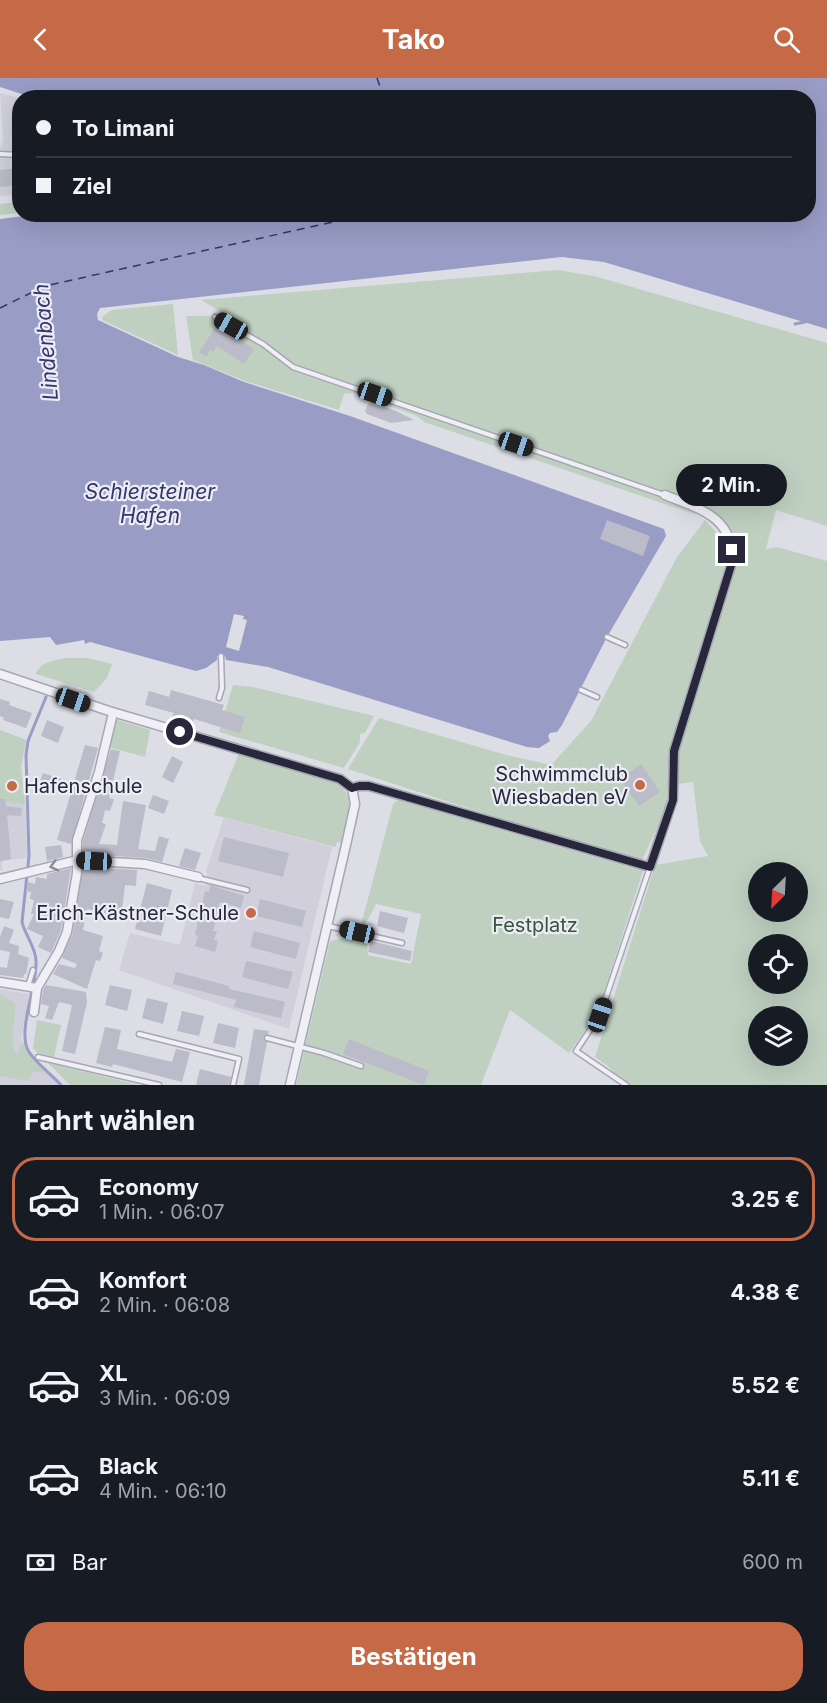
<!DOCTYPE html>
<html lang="de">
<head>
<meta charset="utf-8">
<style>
	:root { --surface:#171b24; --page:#242831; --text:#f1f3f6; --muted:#9ea1a6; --line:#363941; --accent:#c66947 }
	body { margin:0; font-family:Inter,sans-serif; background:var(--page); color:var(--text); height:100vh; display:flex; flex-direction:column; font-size:22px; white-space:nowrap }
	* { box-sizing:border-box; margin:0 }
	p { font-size:20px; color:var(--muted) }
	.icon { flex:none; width:33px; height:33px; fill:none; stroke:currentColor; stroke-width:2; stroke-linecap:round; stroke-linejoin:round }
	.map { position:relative; height:1007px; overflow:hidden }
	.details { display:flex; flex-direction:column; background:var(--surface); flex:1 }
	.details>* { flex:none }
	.top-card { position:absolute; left:12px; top:12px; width:804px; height:132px; border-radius:24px; box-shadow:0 6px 24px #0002; display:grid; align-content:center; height:132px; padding:0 24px; background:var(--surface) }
	.needle { width:39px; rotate:204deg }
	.fabs { position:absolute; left:748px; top:784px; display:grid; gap:12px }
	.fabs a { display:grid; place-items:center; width:60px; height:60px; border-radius:50%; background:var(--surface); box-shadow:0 6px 24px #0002; font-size:30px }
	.end { position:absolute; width:27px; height:27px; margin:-14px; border:8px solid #28273c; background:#fff; box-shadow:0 0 0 3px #fff }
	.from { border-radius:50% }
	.bubble { position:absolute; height:42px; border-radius:21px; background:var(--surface); box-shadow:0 6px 24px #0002; font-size:20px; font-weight:700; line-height:42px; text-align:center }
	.car { position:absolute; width:18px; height:36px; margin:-18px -9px; border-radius:8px; box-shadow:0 0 4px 2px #0007; background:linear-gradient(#222 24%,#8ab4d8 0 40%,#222 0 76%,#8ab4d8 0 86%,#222 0) }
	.top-card b { display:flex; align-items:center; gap:21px; height:57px; font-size:22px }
	.top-card b+b { border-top:2px solid var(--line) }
	.top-card i { width:15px; height:15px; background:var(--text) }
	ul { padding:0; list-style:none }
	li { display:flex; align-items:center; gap:18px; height:84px; margin:0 12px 9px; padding:0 12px; border:3px solid transparent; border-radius:24px }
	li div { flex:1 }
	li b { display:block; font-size:22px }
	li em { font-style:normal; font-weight:700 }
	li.on { border-color:var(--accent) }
	li>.icon { width:54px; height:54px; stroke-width:1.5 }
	h2 { padding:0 24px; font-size:27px; line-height:72px }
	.pay { display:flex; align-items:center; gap:15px; height:66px; padding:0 24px; font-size:22px }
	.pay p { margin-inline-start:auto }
	.action { display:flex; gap:12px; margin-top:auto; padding:12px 24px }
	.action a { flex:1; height:69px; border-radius:24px; background:var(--accent); color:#fff; font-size:24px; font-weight:700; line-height:69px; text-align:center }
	header { display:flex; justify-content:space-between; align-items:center; height:78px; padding:0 24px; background:var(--accent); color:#fff; font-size:27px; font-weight:700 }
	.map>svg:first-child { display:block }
</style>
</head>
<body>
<header><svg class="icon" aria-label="back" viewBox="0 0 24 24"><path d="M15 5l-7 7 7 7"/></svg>Tako<svg class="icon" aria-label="search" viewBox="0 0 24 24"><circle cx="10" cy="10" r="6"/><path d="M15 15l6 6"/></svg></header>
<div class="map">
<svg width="827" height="1007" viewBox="0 0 827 1007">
	<rect width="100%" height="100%" fill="#dddde6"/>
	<!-- built -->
	<g fill="#d0cfdb">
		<path d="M0 15 20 20 19 117 0 118V70L3 62Z"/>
		<path d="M0 652 26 662 21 689 25 726 27 780 2 783V792L0 793Z"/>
		<path d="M224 740 332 769 289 951 119 892 130 855 180 867 195 805 205 808 208 798 206 793Z"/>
		<path d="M0 911 29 916 20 968 59 1007H0Z"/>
	</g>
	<!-- green -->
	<g fill="#bfd0c1" fill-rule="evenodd">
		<path d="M19 124V135L0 137V126Z"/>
		<path d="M557 192 594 198 827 265V448L776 432 766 471 777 469 827 483V1007H621L610 990 595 979 655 787 708 778 700 763 693 704 678 706 679 670 734 467 706 432 694 436 424 344 417 338 353 315 344 316 339 332 245 303 193 282 186 238H210L222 245 228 238 201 222ZM759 795H798V834H759ZM759 867H798V906H759ZM759 939H798V978H759Z"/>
		<path d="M173 226 178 277 102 242 103 238 112 232Z"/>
		<path d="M705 442 721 460 727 481 671 667 667 723 658 748 642 782 495 739 348 691 379 640 506 677 551 687 591 643 677 479Z"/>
		<path d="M65 580H88L112 586 107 600 94 614 36 596C40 584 53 583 65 580Z"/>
		<path d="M233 607 253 609 374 638 365 655 360 656V664L344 690 219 654Z"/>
		<path d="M114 641 150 652 145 679 108 669Z"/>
		<path d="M0 652 26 662 21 689 25 726 0 724Z"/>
		<path d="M239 675 334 703C359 718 347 741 342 765L337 764 335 769 214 737Z"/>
		<path d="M398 722 643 793 597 936 569 975 510 932 481 1007H296L330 863 352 858 360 851 393 726ZM376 826 421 836 411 886 368 877 367 864 363 859 365 847Z"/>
		<path d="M0 916 15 925C17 944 7 957 17 977L22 962 27 974 48 994H32L30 1004 28 999V1003L0 998Z"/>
		<path d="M37 942 61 947 54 979 38 975 33 970Z"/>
		<path d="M48 985 139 1007H70Z"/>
	</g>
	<!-- water -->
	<path fill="#999cc5" d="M0 0H827V251L604 184 562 179 100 230 97 236 98 242 178 279 204 287 244 304 350 338 664 451 666 458 607 559 562 647 557 654 550 655 548 658 550 663 539 670 527 669 268 589 226 582 225 578H217V582L206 590 196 593 90 564 85 566 84 562 56 567 50 559 0 563V141L40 136H808V20H34L0 9Z"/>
	<!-- pier -->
	<path fill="#dddde6" d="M234 536 244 538 243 541 247 542 239 573 226 569Z"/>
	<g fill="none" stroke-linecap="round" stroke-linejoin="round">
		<!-- stream -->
		<g stroke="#999cc5" stroke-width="3">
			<path d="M795 246 805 244"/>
			<path d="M46 619 28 663 26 677 29 778 22 844C25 857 35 868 36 882 38 906 16 955 29 974 37 986 51 996 61 1007"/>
		</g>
		<!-- ferry -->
		<g stroke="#34356d" stroke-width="1.5" stroke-dasharray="8 6" stroke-linecap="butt">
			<path d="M377 0 384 20"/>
			<path d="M0 230 45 208 342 142 351 136"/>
		</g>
	</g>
	<!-- building -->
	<g fill="#bbbbc9">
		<path d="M20 90V107L0 109V92Z"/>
		<path d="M217 247 254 271 244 286 217 268 213 274 210 272 206 279 199 274Z"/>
		<path d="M372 324 396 333 414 342 391 345 367 336 365 333 368 326Z"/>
		<path d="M607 442 650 458 643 478 600 461Z"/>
		<path d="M171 612 224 627 222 632 245 639 240 655 194 641 192 645 172 639 174 635 145 627 149 613 169 619Z"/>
		<path d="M0 621 10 624 9 627 32 635 26 650 3 642 4 640 0 638Z"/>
		<path d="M47 642 64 649 58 665 41 658Z"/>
		<path d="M85 667 98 670 71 766 57 762Z"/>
		<path d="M111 671 120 673 109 720 114 721 110 733 105 732 102 745 106 746 99 766 117 767 123 723 146 727 138 771 155 773 159 758 169 761 162 784 146 780 83 776V763Z"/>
		<path d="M172 678 183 684 173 705 162 699Z"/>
		<path d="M641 686 660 714 639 728 620 701Z"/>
		<path d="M43 695 61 701 57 713 39 707Z"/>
		<path d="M153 717 169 723 164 736 148 730Z"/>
		<path d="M0 721H5L6 728 22 730 21 738 7 737 11 781 0 783Z"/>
		<path d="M224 759 289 775 283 799 218 783Z"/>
		<path d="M61 767 63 779 47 783 45 769Z"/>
		<path d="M185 770 201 775 195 792 179 788Z"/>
		<path d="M83 789 137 792 136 808 125 807 122 832 113 831 112 837 87 831 83 852 103 858 99 873 103 875 100 883 96 882 87 911 53 896 59 886 75 890 77 886 62 880 73 855Z"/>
		<path d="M71 790 61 852 51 875 38 869 43 858 27 851 34 836H31L34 822 30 821 31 814 26 813 28 804 35 806 36 799 47 801V796Z"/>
		<path d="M147 805 172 812 161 858 135 851Z"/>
		<path d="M210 807 244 818 241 830 220 824 213 853H217L214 862 218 863 215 874 195 868 198 858 195 857 199 839 205 813 209 814Z"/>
		<path d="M0 821 14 824 9 841 0 839Z"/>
		<path d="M260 821 306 833 302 849 256 838Z"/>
		<path d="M380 833 408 840 404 855 377 848Z"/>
		<path d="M4 848 14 852 9 865 19 868 18 876 29 880 26 896H24L23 900 0 897V889L7 890 10 874 0 872V859Z"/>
		<path d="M254 853 300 865 296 881 250 869Z"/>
		<path d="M371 863 412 873 410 883 368 874Z"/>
		<path d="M246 883 293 894 288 911 242 899Z"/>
		<path d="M176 894 229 908V911L285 924 281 940 234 929 236 922 173 906Z"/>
		<path d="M46 907 86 914 87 924 75 976 62 973 72 927 59 924 52 942 45 940 49 928 41 926 43 912Z"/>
		<path d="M110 907 132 912 127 933 105 927Z"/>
		<path d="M147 920 168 925 163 946 142 940Z"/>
		<path d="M182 933 204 938 199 958 177 953Z"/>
		<path d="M218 945 239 950 235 970 213 965Z"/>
		<path d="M105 949 121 952 117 971 172 984 176 971 190 974 182 1004 113 986 112 989 96 985Z"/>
		<path d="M254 951 269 953 268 956 263 960 267 964 263 985 259 1007H244Z"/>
		<path d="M349 961 429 993 424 1007 343 976Z"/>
		<path d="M200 991 231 999 229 1007H196Z"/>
	</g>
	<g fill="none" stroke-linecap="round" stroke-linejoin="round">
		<defs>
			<g id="service">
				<path d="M0 76 20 77"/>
				<path d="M215 239 263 266 293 289 664 417"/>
				<path d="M607 559 625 567"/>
				<path d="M581 612 597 619"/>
				<path d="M219 620 222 610 221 578"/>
				<path d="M198 800 247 812"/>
				<path d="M328 848 402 865"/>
				<path d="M28 908 33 892"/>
				<path d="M139 956 239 981 233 1007"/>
				<path d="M267 960 324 975 361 988"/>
				<path d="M38 979 159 1007"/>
				<path d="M626 1007 576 973 600 937 650 789"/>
			</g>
			<g id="minor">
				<path d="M0 596 109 633 340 701 352 710 355 726 346 767 290 1007"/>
				<path d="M352 710 359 708H369L650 789 673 721 674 673 733 481C731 437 699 431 665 417"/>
				<path d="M0 801 78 782 145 786 198 799"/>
				<path d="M0 904 37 910"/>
				<path d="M34 934 37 910 59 873 67 854 77 795V762L99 694 113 635"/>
			</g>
		</defs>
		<!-- service casing -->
		<use href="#service" stroke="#a7a6b3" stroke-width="7"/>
		<!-- minor casing -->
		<use href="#minor" stroke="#a7a6b3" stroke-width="11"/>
		<!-- service -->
		<use href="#service" stroke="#f0eff5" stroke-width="4"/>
		<!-- minor -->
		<use href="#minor" stroke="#f0eff5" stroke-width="8"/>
	</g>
	<!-- one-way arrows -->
	<defs><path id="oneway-chevron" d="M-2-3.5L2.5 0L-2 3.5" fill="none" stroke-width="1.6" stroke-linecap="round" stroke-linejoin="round" transform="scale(1.5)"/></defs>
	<use stroke="#8c8b98" href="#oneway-chevron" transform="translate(54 788) rotate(165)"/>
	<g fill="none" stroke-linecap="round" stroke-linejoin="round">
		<!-- route -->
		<path stroke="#28273c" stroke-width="8" d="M180 654 340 701 352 710 359 708H369L650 789 673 722 674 673 733 481 732 472"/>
	</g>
	<!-- markers -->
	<g fill="#c66947" stroke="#ececf4" stroke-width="2">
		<circle cx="640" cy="707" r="6"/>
		<circle cx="12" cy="708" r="6"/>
		<circle cx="251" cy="835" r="6"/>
	</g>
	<g text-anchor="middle" stroke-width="4.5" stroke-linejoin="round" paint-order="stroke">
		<!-- poi labels -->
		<g font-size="20" fill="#28273c" stroke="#ececf4" text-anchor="end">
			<text x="628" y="703">Schwimmclub<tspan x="628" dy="23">Wiesbaden eV</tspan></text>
			<text x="24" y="715" text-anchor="start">Hafenschule</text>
			<text x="239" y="842">Erich-Kästner-Schule</text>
		</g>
		<!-- park labels -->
		<g font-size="20" fill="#35573d" stroke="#ececf4">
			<text x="535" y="854">Festplatz</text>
		</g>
		<!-- water labels -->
		<g font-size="21" font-style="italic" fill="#34356d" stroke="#ececf4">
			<text transform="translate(46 264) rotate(-95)" y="7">Lindenbach</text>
			<text x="150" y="421">Schiersteiner<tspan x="150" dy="24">Hafen</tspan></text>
		</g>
	</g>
</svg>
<div class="fabs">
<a><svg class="needle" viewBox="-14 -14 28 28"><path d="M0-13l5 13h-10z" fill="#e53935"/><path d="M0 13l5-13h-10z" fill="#9ea1a6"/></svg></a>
<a><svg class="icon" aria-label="locate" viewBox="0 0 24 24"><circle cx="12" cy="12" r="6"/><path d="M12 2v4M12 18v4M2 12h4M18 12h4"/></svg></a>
<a><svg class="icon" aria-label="layers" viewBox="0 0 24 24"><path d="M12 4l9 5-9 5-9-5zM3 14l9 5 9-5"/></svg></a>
</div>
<i class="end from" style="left:180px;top:654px"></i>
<i class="end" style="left:732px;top:472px"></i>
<div class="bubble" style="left:676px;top:386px;width:111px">2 Min.</div>
<i class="car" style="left:231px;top:248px;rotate:299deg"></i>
<i class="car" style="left:375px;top:316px;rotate:109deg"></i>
<i class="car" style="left:516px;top:366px;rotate:109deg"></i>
<i class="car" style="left:73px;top:622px;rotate:109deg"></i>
<i class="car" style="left:94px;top:783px;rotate:273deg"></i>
<i class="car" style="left:357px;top:854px;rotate:283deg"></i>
<i class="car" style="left:600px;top:937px;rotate:19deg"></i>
<div class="top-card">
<b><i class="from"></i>To Limani</b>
<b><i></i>Ziel</b>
</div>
</div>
<section class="details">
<h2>Fahrt wählen</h2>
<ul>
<li class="on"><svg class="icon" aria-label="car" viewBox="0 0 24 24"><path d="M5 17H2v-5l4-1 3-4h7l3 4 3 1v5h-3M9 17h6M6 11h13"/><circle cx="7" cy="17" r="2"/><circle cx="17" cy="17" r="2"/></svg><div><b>Economy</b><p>1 Min. · 06:07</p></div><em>3.25 €</em></li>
<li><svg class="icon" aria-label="car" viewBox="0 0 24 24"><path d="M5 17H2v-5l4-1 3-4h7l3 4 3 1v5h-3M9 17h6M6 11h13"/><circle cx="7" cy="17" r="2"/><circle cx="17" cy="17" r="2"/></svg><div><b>Komfort</b><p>2 Min. · 06:08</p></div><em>4.38 €</em></li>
<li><svg class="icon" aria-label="car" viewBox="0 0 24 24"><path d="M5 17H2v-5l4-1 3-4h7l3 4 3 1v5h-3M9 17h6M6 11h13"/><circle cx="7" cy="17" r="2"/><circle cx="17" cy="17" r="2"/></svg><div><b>XL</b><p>3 Min. · 06:09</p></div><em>5.52 €</em></li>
<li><svg class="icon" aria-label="car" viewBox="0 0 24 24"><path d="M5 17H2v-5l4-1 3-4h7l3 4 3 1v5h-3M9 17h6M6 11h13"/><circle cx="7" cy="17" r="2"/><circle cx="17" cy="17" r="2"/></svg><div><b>Black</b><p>4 Min. · 06:10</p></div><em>5.11 €</em></li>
</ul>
<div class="pay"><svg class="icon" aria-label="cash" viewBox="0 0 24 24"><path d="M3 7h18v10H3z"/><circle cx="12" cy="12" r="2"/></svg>Bar<p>600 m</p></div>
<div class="action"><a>Bestätigen</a></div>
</section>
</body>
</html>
